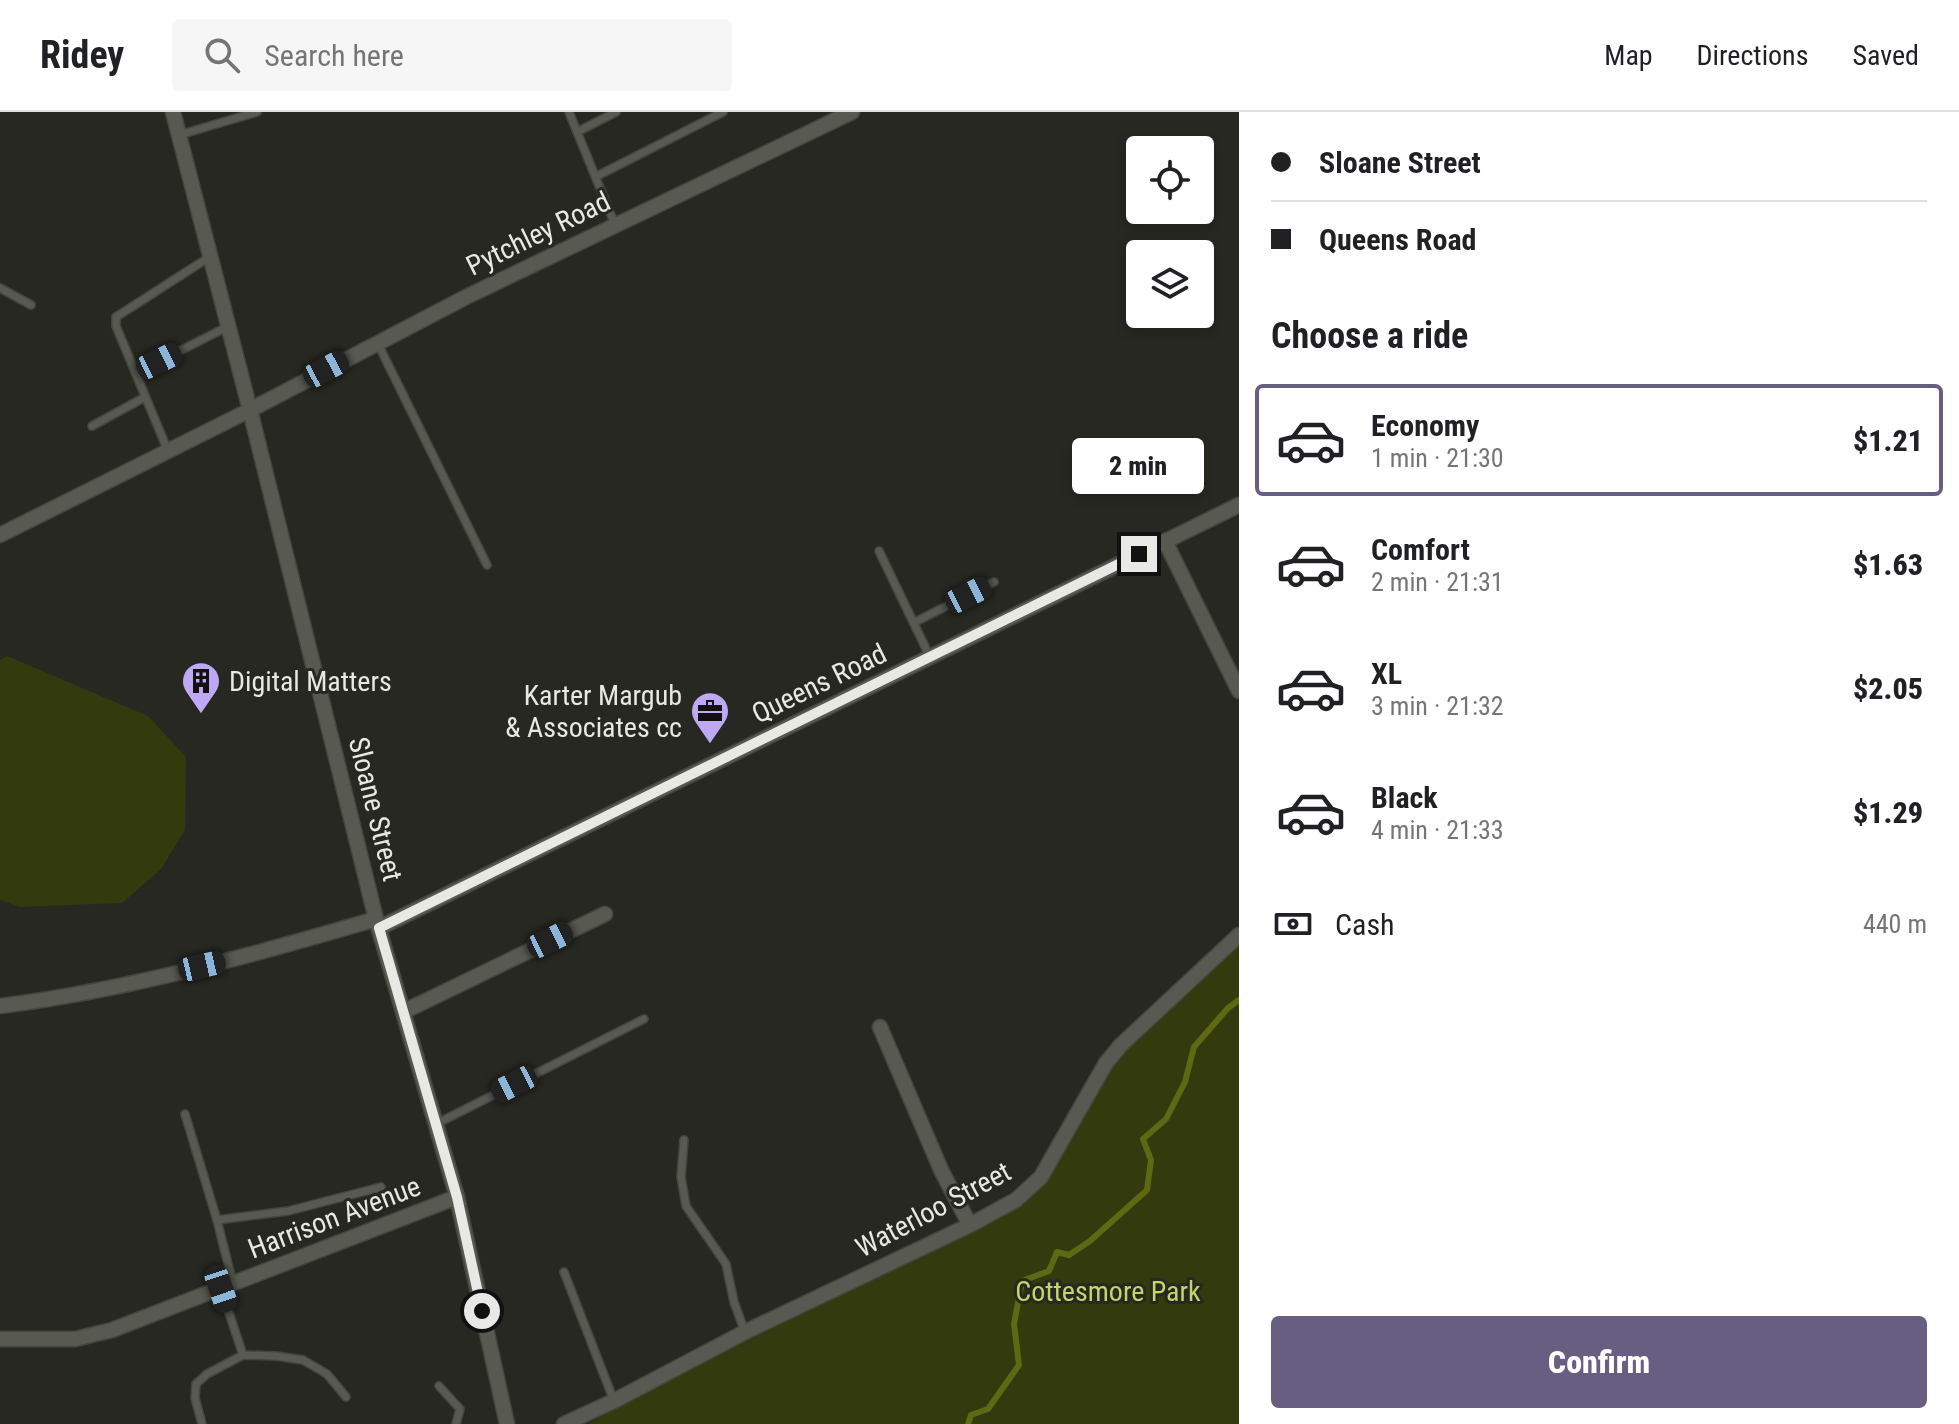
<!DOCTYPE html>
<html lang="en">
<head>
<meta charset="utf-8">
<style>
	:root { --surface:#fff; --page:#f6f6f6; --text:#202124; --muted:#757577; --line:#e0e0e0; --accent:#685e82 }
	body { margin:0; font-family:"Roboto Condensed",sans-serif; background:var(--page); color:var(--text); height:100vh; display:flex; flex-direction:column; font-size:30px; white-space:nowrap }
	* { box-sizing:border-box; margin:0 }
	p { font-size:26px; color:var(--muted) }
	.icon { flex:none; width:44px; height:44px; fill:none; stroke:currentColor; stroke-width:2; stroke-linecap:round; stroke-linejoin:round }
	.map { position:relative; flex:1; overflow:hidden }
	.drawer { display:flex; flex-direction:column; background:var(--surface); width:720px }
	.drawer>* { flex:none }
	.top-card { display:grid; align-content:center; height:176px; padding:0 32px; background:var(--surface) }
	.controls { position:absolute; left:1126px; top:24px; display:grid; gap:16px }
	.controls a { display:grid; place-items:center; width:88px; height:88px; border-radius:8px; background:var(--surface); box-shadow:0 4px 12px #0003; font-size:40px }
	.end { position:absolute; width:36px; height:36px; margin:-18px; border:10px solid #e8e9e4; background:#111; box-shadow:0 0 0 4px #111 }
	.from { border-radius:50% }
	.bubble { position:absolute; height:56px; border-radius:8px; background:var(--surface); box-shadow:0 4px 12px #0003; font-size:26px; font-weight:800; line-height:56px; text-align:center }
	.car { position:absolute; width:24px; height:48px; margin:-24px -12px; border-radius:10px; box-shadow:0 0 6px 2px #0007; background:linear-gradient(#222 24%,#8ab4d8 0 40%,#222 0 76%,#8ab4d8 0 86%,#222 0) }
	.top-card b { display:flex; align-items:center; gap:28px; height:76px; font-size:30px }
	.top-card b+b { border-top:2px solid var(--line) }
	.top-card i { width:20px; height:20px; background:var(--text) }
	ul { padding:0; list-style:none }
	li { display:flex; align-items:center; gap:24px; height:112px; margin:0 16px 12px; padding:0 16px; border:4px solid transparent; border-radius:8px }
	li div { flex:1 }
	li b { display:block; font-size:30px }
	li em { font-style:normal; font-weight:800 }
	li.current { border-color:var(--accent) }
	li>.icon { width:72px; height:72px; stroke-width:1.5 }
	h2 { padding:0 32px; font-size:36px; line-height:96px }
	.pay { display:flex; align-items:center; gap:20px; height:88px; padding:0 32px; font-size:30px }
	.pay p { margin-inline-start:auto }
	.cta { display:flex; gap:16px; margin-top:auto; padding:16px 32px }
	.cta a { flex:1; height:92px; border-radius:8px; background:var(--accent); color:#fff; font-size:32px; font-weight:800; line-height:92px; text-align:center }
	header { display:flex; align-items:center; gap:48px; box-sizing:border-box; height:112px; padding:0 40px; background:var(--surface); border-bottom:2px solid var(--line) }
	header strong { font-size:38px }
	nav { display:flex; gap:44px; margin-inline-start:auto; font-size:28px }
	.search { width:560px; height:72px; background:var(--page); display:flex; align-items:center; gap:20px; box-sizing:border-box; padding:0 28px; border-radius:8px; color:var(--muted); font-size:30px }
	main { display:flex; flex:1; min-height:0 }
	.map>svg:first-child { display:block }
</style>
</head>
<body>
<header>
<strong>Ridey</strong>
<div class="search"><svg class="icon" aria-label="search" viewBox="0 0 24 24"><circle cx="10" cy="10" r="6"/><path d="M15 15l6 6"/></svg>Search here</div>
<nav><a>Map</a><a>Directions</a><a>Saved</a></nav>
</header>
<main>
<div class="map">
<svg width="1239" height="1312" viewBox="0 0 1239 1312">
	<rect width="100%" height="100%" fill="#272821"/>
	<!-- green -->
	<g fill="#333a0d">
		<path d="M7 544 148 604 186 645 185 718 161 757 122 791 20 795 0 788V548Z"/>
		<path d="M1239 823V1312H588L1037 1067 1108 950Z"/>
	</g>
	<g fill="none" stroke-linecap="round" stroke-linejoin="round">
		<!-- stream -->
		<path stroke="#5e6914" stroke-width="6" d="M968 1312 971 1303 988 1297 1019 1253 1014 1212 1022 1169 1049 1159 1057 1140 1069 1143 1090 1129 1147 1078 1151 1048 1143 1027 1166 1007 1185 970 1194 935 1228 896 1239 888"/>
		<defs>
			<g id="service">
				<path d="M569 0 615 113"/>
				<path d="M577 20 616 0"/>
				<path d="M179 23 257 0"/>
				<path d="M597 64 723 0"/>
				<path d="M0 176 31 193"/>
				<path d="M378 232 487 453"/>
				<path d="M136 261 227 215"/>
				<path d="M92 314 145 285"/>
				<path d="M168 339 116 214V205L211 144"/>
				<path d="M879 439 930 545"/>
				<path d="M915 510 994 470"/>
				<path d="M185 1002 217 1108 233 1172"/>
				<path d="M436 1012 644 907"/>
				<path d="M684 1028 681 1065 686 1094 726 1152 734 1190 745 1220"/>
				<path d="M217 1108 288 1099 381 1075"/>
				<path d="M564 1160 614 1289"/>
				<path d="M221 1177 243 1243"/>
				<path d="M439 1274 460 1297 456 1312"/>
				<path d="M202 1312 195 1286 196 1272 207 1262 243 1243 276 1244 303 1248 327 1262 346 1285"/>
			</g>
			<g id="minor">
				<path d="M173 0 250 298 376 807 457 1085 507 1312"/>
				<path d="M0 423 250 298 468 184 852 0"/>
				<path d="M1165 429 1239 579"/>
				<path d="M379 816 1239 393"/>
				<path d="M0 894C128 878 253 843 376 807"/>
				<path d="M405 899 605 802"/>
				<path d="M880 915 942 1060 970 1113"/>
				<path d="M0 1227H75L112 1218 457 1085"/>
				<path d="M564 1312 614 1289 745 1220 970 1113 1016 1088 1041 1065 1106 951 1121 933 1239 823"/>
			</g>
		</defs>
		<!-- service casing -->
		<use href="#service" stroke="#44453e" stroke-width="10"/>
		<!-- minor casing -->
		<use href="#minor" stroke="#44453e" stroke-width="17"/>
		<!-- service -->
		<use href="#service" stroke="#585a51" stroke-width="7"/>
		<!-- minor -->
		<use href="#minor" stroke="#585a51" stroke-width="14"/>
	</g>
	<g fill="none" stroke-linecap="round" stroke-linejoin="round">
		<!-- route -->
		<path stroke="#e8e9e4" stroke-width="10" d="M482 1199 457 1085 379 816 1139 442"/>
	</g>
	<!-- icons -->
	<defs>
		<symbol id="building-pin" viewBox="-11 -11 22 30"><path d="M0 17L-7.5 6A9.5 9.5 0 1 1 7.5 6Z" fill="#bfa9f4" stroke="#272821"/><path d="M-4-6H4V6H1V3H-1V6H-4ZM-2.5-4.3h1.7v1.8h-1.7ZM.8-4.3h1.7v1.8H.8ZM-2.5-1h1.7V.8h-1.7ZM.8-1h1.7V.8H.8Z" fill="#111"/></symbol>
		<symbol id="office-pin" viewBox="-11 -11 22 30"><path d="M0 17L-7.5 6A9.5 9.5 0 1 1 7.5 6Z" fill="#bfa9f4" stroke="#272821"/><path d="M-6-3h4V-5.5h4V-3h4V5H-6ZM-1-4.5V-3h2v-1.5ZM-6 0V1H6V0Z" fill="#111"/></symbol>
	</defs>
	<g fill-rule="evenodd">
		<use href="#building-pin" x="179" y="547" width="44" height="60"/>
		<use href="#office-pin" x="688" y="577" width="44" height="60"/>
	</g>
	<g text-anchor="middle" stroke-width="6" stroke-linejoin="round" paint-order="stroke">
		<!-- street labels -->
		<g font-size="28" fill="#e8e9e4" stroke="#272821">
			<text transform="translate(538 121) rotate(-26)" y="10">Pytchley Road</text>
			<text transform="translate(819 571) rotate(-26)" y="10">Queens Road</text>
			<text transform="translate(376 697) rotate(76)" y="10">Sloane Street</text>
			<text transform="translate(933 1097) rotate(-28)" y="10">Waterloo Street</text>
			<text transform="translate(334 1105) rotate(-21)" y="10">Harrison Avenue</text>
		</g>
		<!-- poi labels -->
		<g font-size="28" fill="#e8e9e4" stroke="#272821" text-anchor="start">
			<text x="229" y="579">Digital Matters</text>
			<text x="682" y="593" text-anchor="end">Karter Margub<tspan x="682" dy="32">&amp; Associates cc</tspan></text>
		</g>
		<!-- park labels -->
		<g font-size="28" fill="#c3d669" stroke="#272821">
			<text x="1108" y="1189">Cottesmore Park</text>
		</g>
	</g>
</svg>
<div class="controls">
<a><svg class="icon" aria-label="locate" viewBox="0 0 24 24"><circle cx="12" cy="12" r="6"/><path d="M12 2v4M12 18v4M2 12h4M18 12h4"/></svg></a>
<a><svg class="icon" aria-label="layers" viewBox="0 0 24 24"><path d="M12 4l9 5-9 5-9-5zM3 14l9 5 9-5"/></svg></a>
</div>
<i class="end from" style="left:482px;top:1199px"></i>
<i class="end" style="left:1139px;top:442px"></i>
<div class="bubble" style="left:1072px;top:326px;width:132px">2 min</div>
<i class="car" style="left:159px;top:249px;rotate:64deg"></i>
<i class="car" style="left:326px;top:257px;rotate:62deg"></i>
<i class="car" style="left:968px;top:483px;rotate:63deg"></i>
<i class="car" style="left:550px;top:828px;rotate:64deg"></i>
<i class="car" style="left:202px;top:854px;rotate:77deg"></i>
<i class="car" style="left:514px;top:972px;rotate:243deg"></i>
<i class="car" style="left:221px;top:1177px;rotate:161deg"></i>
</div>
<section class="drawer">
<div class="top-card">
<b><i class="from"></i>Sloane Street</b>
<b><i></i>Queens Road</b>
</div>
<h2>Choose a ride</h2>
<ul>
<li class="current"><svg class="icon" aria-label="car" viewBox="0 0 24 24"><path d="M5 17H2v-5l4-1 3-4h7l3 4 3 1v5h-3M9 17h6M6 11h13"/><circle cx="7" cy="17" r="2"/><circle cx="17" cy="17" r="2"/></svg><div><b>Economy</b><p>1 min · 21:30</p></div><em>$1.21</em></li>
<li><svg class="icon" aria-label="car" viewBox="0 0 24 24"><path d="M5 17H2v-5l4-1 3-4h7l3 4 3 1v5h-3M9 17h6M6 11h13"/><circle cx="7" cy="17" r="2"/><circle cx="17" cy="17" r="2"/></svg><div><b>Comfort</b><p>2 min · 21:31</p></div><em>$1.63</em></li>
<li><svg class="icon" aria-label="car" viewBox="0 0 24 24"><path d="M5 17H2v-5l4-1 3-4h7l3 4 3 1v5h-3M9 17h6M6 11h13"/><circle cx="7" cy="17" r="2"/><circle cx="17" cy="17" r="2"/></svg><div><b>XL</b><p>3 min · 21:32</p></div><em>$2.05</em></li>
<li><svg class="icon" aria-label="car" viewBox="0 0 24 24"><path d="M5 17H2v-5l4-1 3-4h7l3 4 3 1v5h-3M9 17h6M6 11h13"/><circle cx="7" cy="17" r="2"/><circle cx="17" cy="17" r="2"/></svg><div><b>Black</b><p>4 min · 21:33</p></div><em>$1.29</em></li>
</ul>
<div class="pay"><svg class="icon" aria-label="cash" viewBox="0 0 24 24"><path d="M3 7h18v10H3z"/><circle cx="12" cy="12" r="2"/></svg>Cash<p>440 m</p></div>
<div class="cta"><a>Confirm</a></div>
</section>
</main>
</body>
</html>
